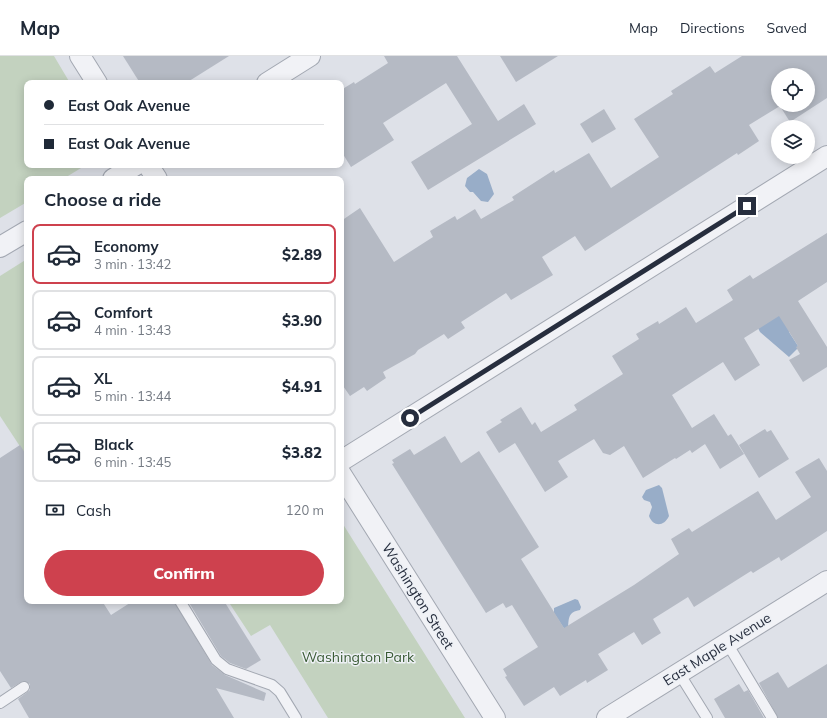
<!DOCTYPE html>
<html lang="en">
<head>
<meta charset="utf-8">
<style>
	:root { --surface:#fff; --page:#f6f6f7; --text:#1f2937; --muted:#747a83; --line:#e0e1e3; --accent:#ce414e }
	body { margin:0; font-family:Mulish,sans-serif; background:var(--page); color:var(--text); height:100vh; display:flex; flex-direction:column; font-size:15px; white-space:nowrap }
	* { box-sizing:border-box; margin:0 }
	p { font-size:13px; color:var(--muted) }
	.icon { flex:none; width:22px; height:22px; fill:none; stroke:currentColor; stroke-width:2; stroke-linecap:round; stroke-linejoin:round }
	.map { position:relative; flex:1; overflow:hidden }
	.panel { position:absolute; left:24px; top:120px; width:320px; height:428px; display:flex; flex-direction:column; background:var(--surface); border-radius:8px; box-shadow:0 2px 10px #0003 }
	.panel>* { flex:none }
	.hud { position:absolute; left:24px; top:24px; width:320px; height:88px; border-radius:8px; box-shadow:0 2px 10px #0003; display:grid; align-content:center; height:88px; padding:0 20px; background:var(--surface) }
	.tools { position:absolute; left:771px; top:12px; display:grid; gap:8px }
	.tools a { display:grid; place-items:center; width:44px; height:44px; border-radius:50%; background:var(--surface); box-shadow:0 2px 10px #0003; font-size:20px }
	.end { position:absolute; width:18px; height:18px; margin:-9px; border:5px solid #272e3e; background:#fff; box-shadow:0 0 0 2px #fff }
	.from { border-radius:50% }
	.hud b { display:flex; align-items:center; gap:14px; height:38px; font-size:15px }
	.hud b+b { border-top:1px solid var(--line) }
	.hud i { width:10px; height:10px; background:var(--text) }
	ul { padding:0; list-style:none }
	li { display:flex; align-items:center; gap:12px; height:60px; margin:0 8px 6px; padding:0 12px; border:2px solid var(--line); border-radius:8px }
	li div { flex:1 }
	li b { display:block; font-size:15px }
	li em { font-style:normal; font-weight:800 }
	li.current { border-color:var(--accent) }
	li>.icon { width:36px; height:36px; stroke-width:1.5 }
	h2 { padding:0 20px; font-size:18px; line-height:48px }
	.pay { display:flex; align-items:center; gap:10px; height:44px; padding:0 20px; font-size:15px }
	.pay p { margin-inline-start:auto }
	.cta { display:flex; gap:8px; margin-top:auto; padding:8px 20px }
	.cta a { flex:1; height:46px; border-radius:24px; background:var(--accent); color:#fff; font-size:16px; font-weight:800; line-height:46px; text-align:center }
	header { display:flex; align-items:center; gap:24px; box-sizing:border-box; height:56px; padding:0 20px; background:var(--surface); border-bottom:1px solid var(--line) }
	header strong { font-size:19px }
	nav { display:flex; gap:22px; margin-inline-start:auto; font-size:14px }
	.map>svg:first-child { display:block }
</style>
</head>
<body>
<header>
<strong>Map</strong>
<nav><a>Map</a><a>Directions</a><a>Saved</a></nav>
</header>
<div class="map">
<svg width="827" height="662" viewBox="0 0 827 662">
	<rect width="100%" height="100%" fill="#dee1e8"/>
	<!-- green -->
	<g fill="#c3d2bf">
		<path d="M0 0H54L70 27H27V109H86L63 123H27V146L0 162Z"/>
		<path d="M27 203V401L0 360V220Z"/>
		<path d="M341 465 465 662H328L270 569 251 580 228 545H341Z"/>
	</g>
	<!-- water -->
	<g fill="#98adc8">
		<path d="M479 113 487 118 494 138 488 146 481 145 473 136H470L465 130 467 122Z"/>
		<path d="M787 247 792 267 789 276 798 290 797 293 789 301 760 276 758 272Z"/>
		<path d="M659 429 662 432 669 460C664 471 653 471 649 460L652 451 650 446 644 444 642 441 646 434Z"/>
		<path d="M575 543 578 544 581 551 580 554C568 556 569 562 568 572L565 574 554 557V552Z"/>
	</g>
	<!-- building -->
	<g fill="#b5bac4" fill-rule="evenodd">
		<path d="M123 0H229L186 27H140Z"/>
		<path d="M384 0H457L498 65 524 48 536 68 428 134 411 106 472 68 446 27 383 67 394 84 351 111 341 95V34L354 26 355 28 388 7Z"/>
		<path d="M500 0H558L516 26Z"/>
		<path d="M742 0H827V42L790 66 780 50 749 69 759 85 738 99 737 97 585 195 575 180 542 201 553 219 511 244 506 237 461 266 465 272 448 283 444 278 418 294 415 298 383 316 386 322 367 335 364 331 350 340 341 327V165L360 152 394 206 433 181 430 175 455 160 457 164 475 153 481 163 514 144 512 141 554 114 555 117 589 97 611 132 659 101 634 63 673 38 671 35 710 10 715 17ZM778 19H808V49H778Z"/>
		<path d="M604 53 616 73 592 87 580 68Z"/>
		<path d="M827 177V226L798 245 827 291V311L803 326 789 304 800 298 796 291 798 290 779 260 744 282 760 309 735 325 723 306 672 339 692 372 714 358 728 380 731 378 744 398 720 413 705 388 692 397 690 394 676 403 675 402 643 422 624 390 610 399 603 397 594 383 558 405 568 421 545 436 515 387 499 397 486 376 502 366 500 364 521 351 532 369 535 366 541 376 577 354 574 349 623 318 612 300 639 283 636 278 658 265 659 268 686 251 696 267 733 244 727 234 750 219 753 223Z"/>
		<path d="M765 373 767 376 771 374 789 403 759 422 739 389Z"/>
		<path d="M445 380 461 407 479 395 539 491 521 503 564 572 634 529 679 498 671 483 689 472 692 476 758 435 776 464 811 441 795 416 819 402 827 415V475L781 505 779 501 753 517 751 515 694 551 688 541 653 563 661 577 642 589 634 576 598 598 608 614 587 627 586 624 560 640 554 631 524 650 505 621 507 620 503 613 538 591 512 549 506 552 503 547 486 557 392 408 394 407 392 404 410 393 414 399Z"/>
		<path d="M20 389 27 400V545H102L111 559 133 545H174L212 609 225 619 266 637 264 645 216 632 234 662H29L18 643 30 634V628L23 625 11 632 0 615V402Z"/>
		<path d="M188 545H224L261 604 246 613 230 607 221 600Z"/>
		<path d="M827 608V662H778L759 627 778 616 788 632Z"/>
		<path d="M739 628 744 636 748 634 764 662H725L714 643Z"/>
	</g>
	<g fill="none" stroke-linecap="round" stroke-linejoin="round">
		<defs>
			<g id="lane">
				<path d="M180 545 216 604 227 613 272 629 280 636 296 662"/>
				<path d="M727 587 772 662"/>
				<path d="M679 617 707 662"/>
				<path d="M0 647 24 631"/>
			</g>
			<g id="street">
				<path d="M80 0 97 27"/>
				<path d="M267 27 310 0"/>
				<path d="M148 109 157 123"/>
				<path d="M113 123 136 109"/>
				<path d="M0 191 27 175"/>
				<path d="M341 405 827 100"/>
				<path d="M341 418 495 662"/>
				<path d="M607 662 827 525"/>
			</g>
		</defs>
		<!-- lane casing -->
		<use href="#lane" stroke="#a3a8b2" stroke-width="12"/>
		<!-- street casing -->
		<use href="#street" stroke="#a3a8b2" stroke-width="22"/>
		<!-- lane -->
		<use href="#lane" stroke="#f1f2f6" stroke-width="10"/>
		<!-- street -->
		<use href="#street" stroke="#f1f2f6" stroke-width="20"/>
	</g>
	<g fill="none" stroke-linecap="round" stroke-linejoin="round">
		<!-- route -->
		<path stroke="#272e3e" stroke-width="5" d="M410 362 747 150"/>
	</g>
	<g text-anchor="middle" stroke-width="3" stroke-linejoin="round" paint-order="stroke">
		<!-- street labels -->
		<g font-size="14" fill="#272e3e" stroke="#edf0f5">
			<text transform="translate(418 540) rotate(58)" y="5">Washington Street</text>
			<text transform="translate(717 593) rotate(-32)" y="5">East Maple Avenue</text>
		</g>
		<!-- park labels -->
		<g font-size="14" fill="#395a34" stroke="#edf0f5">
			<text x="358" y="606">Washington Park</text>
		</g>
	</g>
</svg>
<div class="tools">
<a><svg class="icon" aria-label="locate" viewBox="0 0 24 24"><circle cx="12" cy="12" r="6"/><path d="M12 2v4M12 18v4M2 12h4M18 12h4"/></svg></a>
<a><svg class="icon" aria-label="layers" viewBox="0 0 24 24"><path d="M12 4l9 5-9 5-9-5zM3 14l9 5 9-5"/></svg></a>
</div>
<i class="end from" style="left:410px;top:362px"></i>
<i class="end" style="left:747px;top:150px"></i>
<div class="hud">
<b><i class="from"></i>East Oak Avenue</b>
<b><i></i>East Oak Avenue</b>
</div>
<section class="panel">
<h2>Choose a ride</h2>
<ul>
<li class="current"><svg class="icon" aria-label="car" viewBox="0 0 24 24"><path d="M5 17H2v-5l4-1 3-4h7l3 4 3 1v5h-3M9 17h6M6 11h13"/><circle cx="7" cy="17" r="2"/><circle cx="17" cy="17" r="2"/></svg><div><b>Economy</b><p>3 min · 13:42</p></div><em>$2.89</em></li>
<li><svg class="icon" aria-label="car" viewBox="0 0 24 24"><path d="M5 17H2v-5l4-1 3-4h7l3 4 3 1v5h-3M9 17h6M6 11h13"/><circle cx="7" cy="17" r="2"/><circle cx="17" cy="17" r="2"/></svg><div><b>Comfort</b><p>4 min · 13:43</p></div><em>$3.90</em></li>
<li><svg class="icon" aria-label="car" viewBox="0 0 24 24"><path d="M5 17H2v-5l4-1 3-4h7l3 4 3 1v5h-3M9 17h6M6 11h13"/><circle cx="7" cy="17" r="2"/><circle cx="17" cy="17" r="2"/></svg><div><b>XL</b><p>5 min · 13:44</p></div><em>$4.91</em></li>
<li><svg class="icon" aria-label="car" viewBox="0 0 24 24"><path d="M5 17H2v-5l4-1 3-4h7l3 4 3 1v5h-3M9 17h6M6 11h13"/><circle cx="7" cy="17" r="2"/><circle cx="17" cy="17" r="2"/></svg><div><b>Black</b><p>6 min · 13:45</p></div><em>$3.82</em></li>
</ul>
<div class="pay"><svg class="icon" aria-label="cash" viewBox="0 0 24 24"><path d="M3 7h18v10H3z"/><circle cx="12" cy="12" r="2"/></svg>Cash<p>120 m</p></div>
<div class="cta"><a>Confirm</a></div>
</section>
</div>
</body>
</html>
